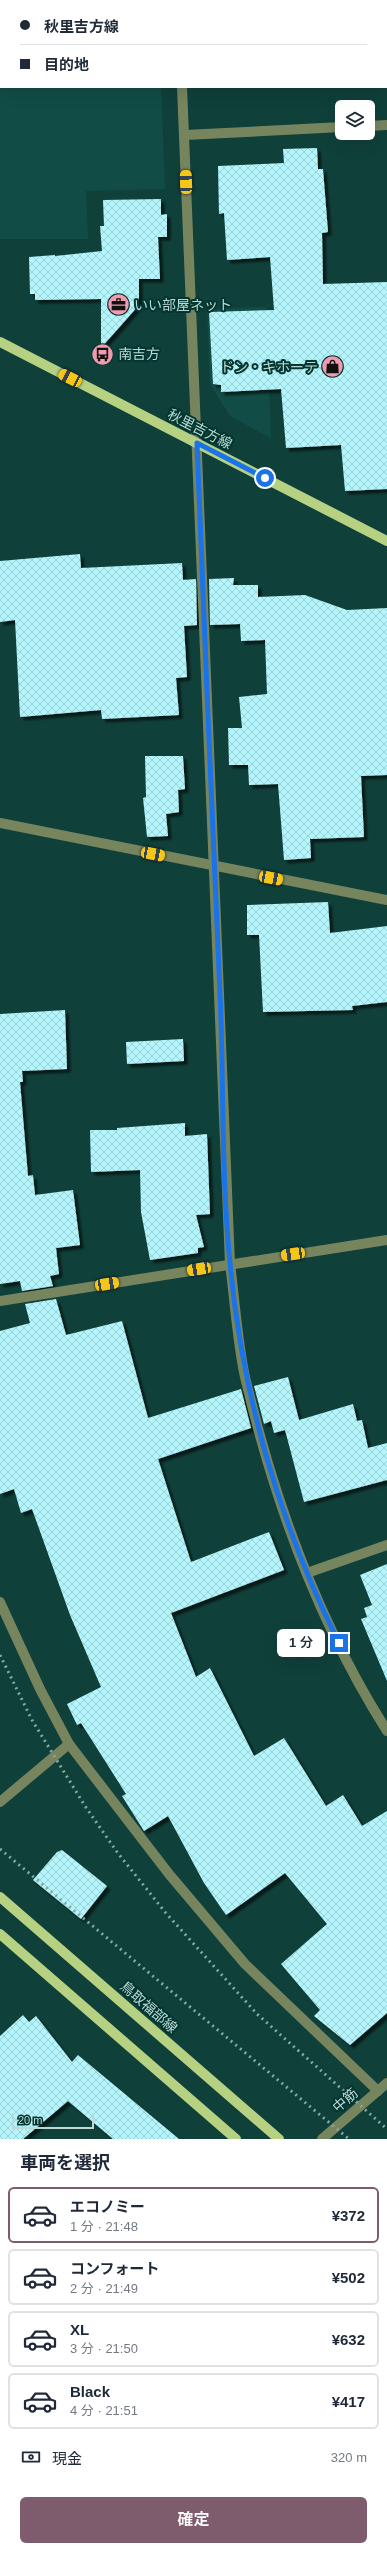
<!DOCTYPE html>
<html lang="ja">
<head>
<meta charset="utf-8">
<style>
	:root { --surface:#fff; --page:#f6f6f7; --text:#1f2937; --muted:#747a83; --line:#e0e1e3; --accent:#7e5c6d }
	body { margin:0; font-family:Arial,"Noto Sans JP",sans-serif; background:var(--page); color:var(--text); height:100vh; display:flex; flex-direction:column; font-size:15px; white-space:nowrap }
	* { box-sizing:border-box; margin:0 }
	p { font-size:13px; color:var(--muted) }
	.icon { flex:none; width:22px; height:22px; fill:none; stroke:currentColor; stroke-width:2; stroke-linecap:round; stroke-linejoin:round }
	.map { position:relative; height:2139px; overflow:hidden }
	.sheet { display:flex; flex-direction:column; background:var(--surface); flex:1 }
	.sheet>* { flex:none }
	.guide { position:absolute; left:0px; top:0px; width:387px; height:88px; box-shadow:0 4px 16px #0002; display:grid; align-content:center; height:88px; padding:0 20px; background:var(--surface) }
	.buttons { position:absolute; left:335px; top:100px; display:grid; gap:8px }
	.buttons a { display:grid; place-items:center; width:40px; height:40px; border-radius:6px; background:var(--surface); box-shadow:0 4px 16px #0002; font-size:20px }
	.scale { position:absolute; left:12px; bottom:10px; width:82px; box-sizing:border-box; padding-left:4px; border:2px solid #bcd9d4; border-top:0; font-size:11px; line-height:14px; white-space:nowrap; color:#bcd9d4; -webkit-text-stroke:3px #023630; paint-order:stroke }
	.end { position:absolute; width:18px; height:18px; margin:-9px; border:5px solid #1a73e8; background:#fff; box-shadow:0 0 0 2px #fff }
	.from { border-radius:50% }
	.bubble { position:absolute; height:28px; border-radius:6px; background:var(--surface); box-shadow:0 4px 16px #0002; font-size:13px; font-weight:600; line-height:28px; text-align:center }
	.car { position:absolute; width:12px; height:24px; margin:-12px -6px; border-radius:5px; box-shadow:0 0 3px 1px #0007; background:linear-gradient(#f5c518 24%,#345 0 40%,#f5c518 0 76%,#345 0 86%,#f5c518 0) }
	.guide b { display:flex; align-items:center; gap:14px; height:38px; font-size:15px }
	.guide b+b { border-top:1px solid var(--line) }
	.guide i { width:10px; height:10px; background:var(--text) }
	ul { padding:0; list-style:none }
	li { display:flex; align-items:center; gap:12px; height:56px; margin:0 8px 6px; padding:0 12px; border:2px solid var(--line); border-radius:6px }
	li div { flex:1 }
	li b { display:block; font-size:15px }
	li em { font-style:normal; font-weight:600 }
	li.selected { border-color:var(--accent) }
	li>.icon { width:36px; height:36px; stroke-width:1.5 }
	h2 { padding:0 20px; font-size:18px; line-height:48px }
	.pay { display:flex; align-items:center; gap:10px; height:44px; padding:0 20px; font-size:15px }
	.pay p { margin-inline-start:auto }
	.cta { display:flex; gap:8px; margin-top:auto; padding:8px 20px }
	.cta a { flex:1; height:46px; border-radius:6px; background:var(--accent); color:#fff; font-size:16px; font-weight:600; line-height:46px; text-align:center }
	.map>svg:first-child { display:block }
</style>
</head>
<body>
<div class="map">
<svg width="387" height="2139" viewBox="0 0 387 2139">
	<defs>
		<pattern id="building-cross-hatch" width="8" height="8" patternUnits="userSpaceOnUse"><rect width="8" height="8" fill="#b4f4fb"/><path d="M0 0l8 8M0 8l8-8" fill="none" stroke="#9bd0d6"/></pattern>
		<filter id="shadow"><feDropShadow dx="3.5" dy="3.5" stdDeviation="1" flood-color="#0009"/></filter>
	</defs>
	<rect width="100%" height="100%" fill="#10403a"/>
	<!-- built -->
	<g fill="#114d46">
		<path d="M0 0H158L1 1V87H161L165 189 86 191 88 239H0Z"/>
		<path d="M266 307 271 438 230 416 210 384 207 309Z"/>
	</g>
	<!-- building -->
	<g fill="url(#building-cross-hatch)" filter="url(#shadow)">
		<path d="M317 148 318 169H323L328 232 322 233 323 284 387 282V489L345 491 341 445 286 448 281 389 221 392V385L213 384 209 312 274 310 270 257 227 260 224 213 219 214 218 166 284 163 283 149Z"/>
		<path d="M161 199V215L167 214V237H158L160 279H139V305L101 348V299L35 300V294H30L29 257 55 255V256L102 251 100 226H104L103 200Z"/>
		<path d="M80 554 81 568 182 563 183 580 196 579 197 625 184 626 187 677 176 678 179 715 102 719 101 710 20 717 15 620 0 622V561Z"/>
		<path d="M234 578 233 585H258V597L305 595 347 610 387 608V775L361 776 364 837 310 839 311 858 284 860 278 784 249 785 248 765H229L228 728H242L239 697 267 694 265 640 241 641 240 624 210 625 209 579Z"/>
		<path d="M145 756H183L185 789 178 790 179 812 166 814 168 836 147 837 143 798 146 797Z"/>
		<path d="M328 902 330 933 387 926V1002L352 1006 353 1010 263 1012 259 935H247V905Z"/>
		<path d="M65 1010 67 1069 22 1071 23 1082H20L28 1176 33 1175 35 1195 73 1190 80 1245 56 1248 59 1274 50 1276 53 1286 22 1291 20 1281 0 1284V1014Z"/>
		<path d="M183 1039 184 1061 127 1064 126 1042Z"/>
		<path d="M185 1123V1136L207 1134 210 1214 196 1215 204 1247 198 1248V1253L150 1260 141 1212 140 1170 91 1172 90 1130H117V1128Z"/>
		<path d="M56 1299 66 1335 122 1321 148 1418 241 1389 251 1428 158 1459 191 1562 269 1532 284 1570 171 1613 196 1677 210 1668 254 1756 284 1738 326 1806 343 1795 362 1826 387 1811V2013L350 2045 314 2016 320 2010 281 1964 327 1924 285 1873 226 1915 204 1883 168 1816 144 1831 122 1796 126 1794 81 1723 77 1725 67 1704 101 1687 70 1615 32 1509 21 1513 14 1489 0 1494V1331L30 1323 25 1304Z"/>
		<path d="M288 1377 299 1420 353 1404 357 1421 362 1420 368 1448 387 1443V1480L304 1502 285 1430 274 1433 271 1421 264 1424 254 1386Z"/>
		<path d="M387 1564V1681L361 1619 367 1617 364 1608 372 1605 360 1575Z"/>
		<path d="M62 1850 107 1886 81 1919 33 1880 57 1852Z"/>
		<path d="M23 2015 29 2022 36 2016 72 2062 78 2055 179 2139H113L68 2101 23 2139H0V2036Z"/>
	</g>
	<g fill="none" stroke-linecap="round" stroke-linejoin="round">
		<!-- minor -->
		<g stroke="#77855f" stroke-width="10">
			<path d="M178 0V1"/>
			<path d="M182 87 230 1264C235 1301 237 1340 245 1377 274 1501 319 1624 387 1731"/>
			<path d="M368 126 387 125"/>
			<path d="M185 135 342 127"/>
			<path d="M0 823 387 900"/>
			<path d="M0 1301 387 1240"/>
			<path d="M307 1573 387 1545"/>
			<path d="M0 1602 40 1689 69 1744 169 1874 245 1964 378 2091"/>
			<path d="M0 1802 69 1744"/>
			<path d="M322 2139 387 2083"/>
		</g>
		<!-- major -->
		<g stroke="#b6d182" stroke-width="10">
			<path d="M0 342 387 541"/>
			<path d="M0 1897 279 2139"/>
			<path d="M0 1934 236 2139"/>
		</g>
		<!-- rail -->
		<g stroke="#85a8a2" stroke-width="3" stroke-dasharray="2 4" stroke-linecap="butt">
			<path d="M0 1655 32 1720 85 1806 117 1852 165 1912 257 2014 387 2129"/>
			<path d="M0 1849 349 2139"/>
		</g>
	</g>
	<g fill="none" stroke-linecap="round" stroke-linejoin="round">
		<!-- route -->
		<path stroke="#1a73e8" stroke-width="5" d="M265 478 197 443C204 627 212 810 220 994 224 1083 221 1174 230 1263 242 1395 280 1525 339 1643"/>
	</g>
	<!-- icons -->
	<defs>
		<symbol id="office-disc" viewBox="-11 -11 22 22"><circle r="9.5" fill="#f29aaf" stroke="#023630"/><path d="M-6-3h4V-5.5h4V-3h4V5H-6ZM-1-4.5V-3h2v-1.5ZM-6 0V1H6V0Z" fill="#111"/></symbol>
		<symbol id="bus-disc" viewBox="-11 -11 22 22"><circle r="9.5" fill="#f29aaf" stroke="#023630"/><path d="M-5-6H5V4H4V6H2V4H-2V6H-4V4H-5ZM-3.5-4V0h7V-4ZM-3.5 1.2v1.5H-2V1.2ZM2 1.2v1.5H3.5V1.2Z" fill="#111"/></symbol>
		<symbol id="shop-disc" viewBox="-11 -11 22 22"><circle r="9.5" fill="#f29aaf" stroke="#023630"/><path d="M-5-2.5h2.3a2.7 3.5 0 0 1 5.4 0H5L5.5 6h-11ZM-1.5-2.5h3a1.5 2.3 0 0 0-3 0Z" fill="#111"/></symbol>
	</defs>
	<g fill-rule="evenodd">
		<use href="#office-disc" x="106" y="292" width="25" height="25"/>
		<use href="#bus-disc" x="90" y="342" width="25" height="25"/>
		<use href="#shop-disc" x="320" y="354" width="25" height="25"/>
	</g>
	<g text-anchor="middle" stroke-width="4" stroke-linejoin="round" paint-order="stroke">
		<!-- poi labels -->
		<g font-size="14" fill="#bcd9d4" stroke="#023630" text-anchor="start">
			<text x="134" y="310">いい部屋ネット</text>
			<text x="118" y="359">南吉方</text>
			<text x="318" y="372" text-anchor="end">ドン・キホーテ</text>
		</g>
		<!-- street labels -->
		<g font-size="14" fill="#bcd9d4" stroke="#023630">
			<text transform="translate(200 429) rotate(27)" y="5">秋里吉方線</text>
			<text transform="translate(149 2007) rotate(41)" y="5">鳥取福部線</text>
			<text transform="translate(345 2100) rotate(-41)" y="5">中筋</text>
		</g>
	</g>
</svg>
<div class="buttons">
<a><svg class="icon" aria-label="layers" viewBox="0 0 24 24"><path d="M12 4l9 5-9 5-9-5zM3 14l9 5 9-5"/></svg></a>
</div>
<div class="scale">20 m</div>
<i class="end from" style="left:265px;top:478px"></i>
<i class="end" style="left:339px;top:1643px"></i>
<div class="bubble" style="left:277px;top:1629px;width:48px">1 分</div>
<i class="car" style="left:186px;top:182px;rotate:358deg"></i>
<i class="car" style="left:70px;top:378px;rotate:297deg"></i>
<i class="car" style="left:153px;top:854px;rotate:101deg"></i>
<i class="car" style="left:271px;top:878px;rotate:101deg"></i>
<i class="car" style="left:293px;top:1254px;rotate:262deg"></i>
<i class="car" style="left:199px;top:1269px;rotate:261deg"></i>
<i class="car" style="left:107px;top:1284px;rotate:81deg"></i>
<div class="guide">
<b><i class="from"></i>秋里吉方線</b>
<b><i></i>目的地</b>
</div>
</div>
<section class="sheet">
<h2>車両を選択</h2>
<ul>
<li class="selected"><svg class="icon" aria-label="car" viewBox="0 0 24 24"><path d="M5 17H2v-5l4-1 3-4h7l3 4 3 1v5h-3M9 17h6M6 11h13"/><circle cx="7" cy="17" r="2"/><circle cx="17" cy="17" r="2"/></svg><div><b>エコノミー</b><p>1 分 · 21:48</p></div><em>¥372</em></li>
<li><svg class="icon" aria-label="car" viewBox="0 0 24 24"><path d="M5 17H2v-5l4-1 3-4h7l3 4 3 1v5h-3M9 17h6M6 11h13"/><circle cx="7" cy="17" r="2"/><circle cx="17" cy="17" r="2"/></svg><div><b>コンフォート</b><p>2 分 · 21:49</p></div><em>¥502</em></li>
<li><svg class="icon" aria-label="car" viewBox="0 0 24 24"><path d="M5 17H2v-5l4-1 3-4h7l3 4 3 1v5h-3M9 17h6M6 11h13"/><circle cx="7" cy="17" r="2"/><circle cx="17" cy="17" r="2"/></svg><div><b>XL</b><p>3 分 · 21:50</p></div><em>¥632</em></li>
<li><svg class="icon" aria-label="car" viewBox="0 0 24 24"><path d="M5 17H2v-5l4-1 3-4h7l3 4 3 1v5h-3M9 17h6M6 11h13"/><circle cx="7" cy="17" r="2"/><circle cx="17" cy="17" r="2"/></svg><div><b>Black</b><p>4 分 · 21:51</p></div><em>¥417</em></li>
</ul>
<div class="pay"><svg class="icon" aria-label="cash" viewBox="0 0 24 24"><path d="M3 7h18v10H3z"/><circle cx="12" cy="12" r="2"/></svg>現金<p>320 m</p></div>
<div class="cta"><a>確定</a></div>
</section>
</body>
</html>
